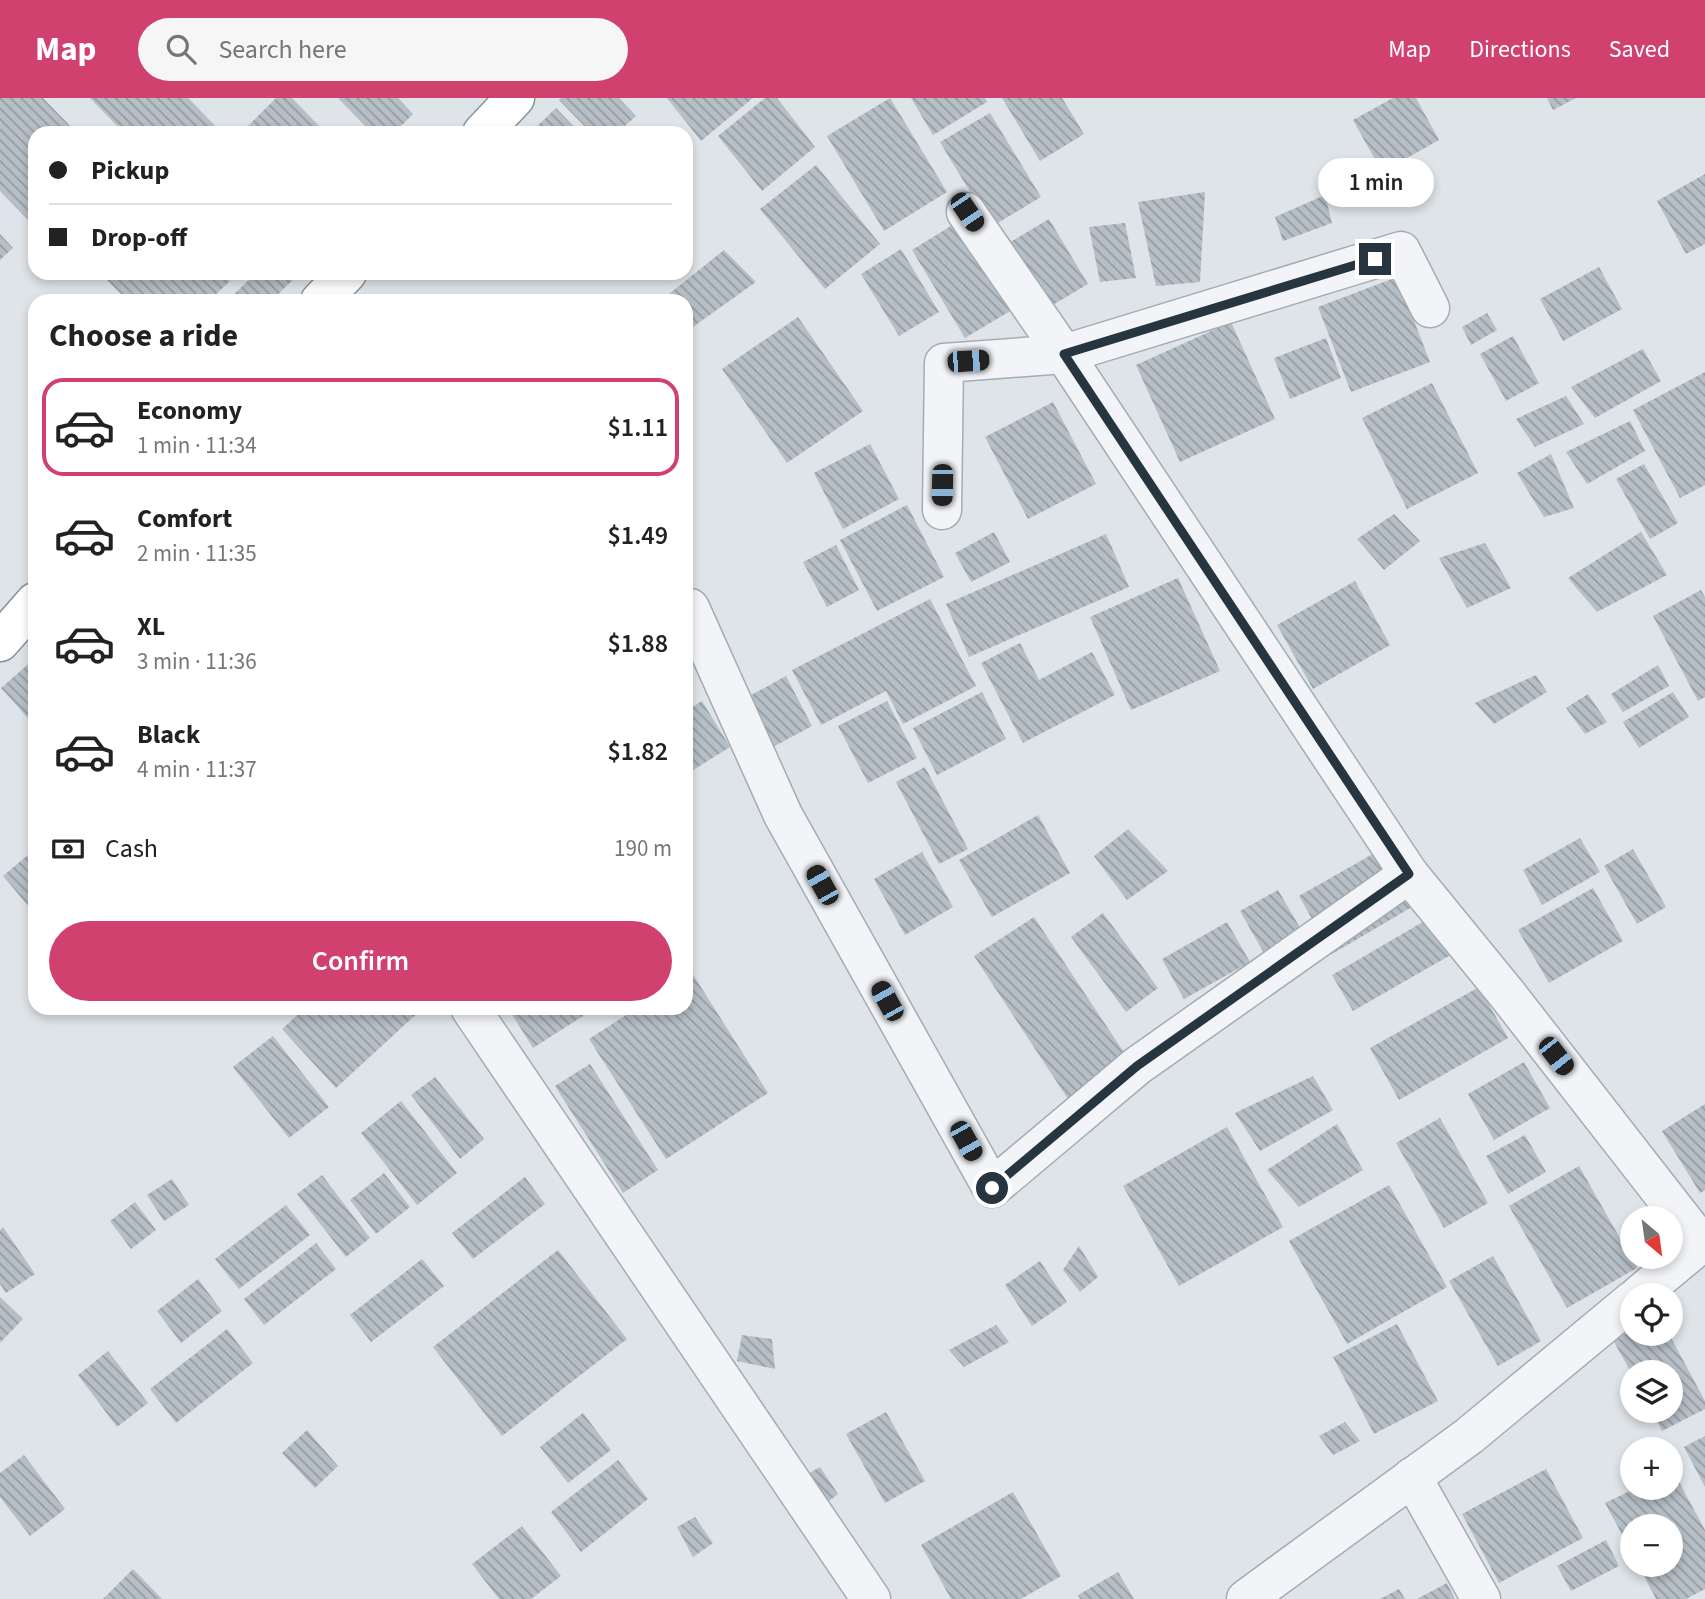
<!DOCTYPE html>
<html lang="en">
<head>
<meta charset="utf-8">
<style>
	:root { --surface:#fff; --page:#f6f6f6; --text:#222; --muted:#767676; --line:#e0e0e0; --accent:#d1416f }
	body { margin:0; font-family:"Source Sans 3",sans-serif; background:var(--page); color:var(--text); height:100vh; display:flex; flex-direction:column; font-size:26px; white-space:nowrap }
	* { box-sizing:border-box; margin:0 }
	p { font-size:23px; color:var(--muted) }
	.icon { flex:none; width:38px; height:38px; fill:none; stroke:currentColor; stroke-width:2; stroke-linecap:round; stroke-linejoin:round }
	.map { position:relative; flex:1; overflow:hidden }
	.side { position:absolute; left:28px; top:196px; width:665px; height:721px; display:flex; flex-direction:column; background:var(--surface); border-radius:21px; box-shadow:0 4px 10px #0003 }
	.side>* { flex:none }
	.banner { position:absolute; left:28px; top:28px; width:665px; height:154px; border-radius:21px; box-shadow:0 4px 10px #0003; display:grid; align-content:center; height:154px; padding:0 21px; background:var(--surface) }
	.needle { width:46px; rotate:151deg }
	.tools { position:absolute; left:1620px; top:1108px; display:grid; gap:14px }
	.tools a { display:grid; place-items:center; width:63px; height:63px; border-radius:50%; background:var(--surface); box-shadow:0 4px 10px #0003; font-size:35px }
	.end { position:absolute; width:32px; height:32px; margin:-16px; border:9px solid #273540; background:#fff; box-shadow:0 0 0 4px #fff }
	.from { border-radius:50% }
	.bubble { position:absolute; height:49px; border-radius:24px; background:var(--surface); box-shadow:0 4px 10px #0003; font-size:23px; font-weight:600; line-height:49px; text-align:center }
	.car { position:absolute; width:21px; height:42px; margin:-21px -10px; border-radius:9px; box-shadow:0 0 5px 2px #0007; background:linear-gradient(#222 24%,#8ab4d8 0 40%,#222 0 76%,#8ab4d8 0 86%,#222 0) }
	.banner b { display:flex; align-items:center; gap:24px; height:66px; font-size:26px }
	.banner b+b { border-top:2px solid var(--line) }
	.banner i { width:18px; height:18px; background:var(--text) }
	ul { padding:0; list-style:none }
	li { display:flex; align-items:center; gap:21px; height:98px; margin:0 14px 10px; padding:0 7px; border:4px solid transparent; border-radius:21px }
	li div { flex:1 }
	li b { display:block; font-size:26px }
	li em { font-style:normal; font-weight:600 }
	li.selected { border-color:var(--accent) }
	li>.icon { width:63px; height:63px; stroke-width:1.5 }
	h2 { padding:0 21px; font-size:32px; line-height:84px }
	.pay { display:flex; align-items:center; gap:18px; height:77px; padding:0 21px; font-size:26px }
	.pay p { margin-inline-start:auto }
	.action { display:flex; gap:14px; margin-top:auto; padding:14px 21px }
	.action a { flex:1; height:80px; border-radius:42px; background:var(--accent); color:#fff; font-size:28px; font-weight:600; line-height:80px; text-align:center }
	header { display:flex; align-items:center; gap:42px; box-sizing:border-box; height:98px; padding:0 35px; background:var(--accent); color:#fff }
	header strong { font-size:33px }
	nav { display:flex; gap:38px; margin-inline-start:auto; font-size:24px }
	.search { width:490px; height:63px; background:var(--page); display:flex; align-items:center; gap:18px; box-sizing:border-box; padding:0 24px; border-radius:38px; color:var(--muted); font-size:26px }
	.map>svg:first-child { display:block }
</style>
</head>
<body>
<header>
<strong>Map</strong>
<div class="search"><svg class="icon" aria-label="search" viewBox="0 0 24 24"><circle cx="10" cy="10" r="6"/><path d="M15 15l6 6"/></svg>Search here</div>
<nav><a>Map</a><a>Directions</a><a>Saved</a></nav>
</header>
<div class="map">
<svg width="1705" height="1501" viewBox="0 0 1705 1501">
	<defs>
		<pattern id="building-back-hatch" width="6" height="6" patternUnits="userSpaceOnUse" patternTransform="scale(1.75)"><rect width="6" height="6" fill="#b6bec6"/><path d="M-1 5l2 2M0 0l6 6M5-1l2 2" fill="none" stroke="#949ba2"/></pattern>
	</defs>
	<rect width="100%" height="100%" fill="#dfe4e9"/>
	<!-- building -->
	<g fill="url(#building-back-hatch)">
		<path d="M0 0H43L77 35H35V122L32 126 0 93Z"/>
		<path d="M90 0H188L222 35H124Z"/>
		<path d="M276 0H292L326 35H241Z"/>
		<path d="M338 0H398L413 16 394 35H372Z"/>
		<path d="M561 0H619L636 18 617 35H591L559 2Z"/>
		<path d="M667 0H753L701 43Z"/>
		<path d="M765 0H777L815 49 762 93 718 38Z"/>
		<path d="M890 0 947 94 884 133 827 38Z"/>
		<path d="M911 0H985L987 4 933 37Z"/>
		<path d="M1002 0H1062L1084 36 1040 63Z"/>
		<path d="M1393 0H1416L1439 42 1382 74 1353 22Z"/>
		<path d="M1547 0H1576L1553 12Z"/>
		<path d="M556 10 580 35H530Z"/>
		<path d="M990 15 1041 99 991 129 940 44Z"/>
		<path d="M816 67 880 146 825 191 760 111Z"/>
		<path d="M1705 76V146L1686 156 1657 103Z"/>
		<path d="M1205 94 1200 184 1156 188 1138 104Z"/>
		<path d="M1325 97 1332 125 1283 143 1275 119Z"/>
		<path d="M1049 121 1088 186 1046 211 1007 146Z"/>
		<path d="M959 123 1012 212 965 240 912 152Z"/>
		<path d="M1125 125 1136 180 1100 184 1089 129Z"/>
		<path d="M0 136 13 150 0 162Z"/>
		<path d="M901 151 939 214 899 238 861 176Z"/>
		<path d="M724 152 756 184 690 231 686 226V203H666L664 200Z"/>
		<path d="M1599 169 1622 211 1563 243 1540 201Z"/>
		<path d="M100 175H221L230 183 209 203H128Z"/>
		<path d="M256 175H300L271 203H227Z"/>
		<path d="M1397 179 1430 264 1351 294 1318 209Z"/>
		<path d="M1487 215 1497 232 1471 247 1462 229Z"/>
		<path d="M798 219 863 313 787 365 722 271Z"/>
		<path d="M1231 224 1275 321 1180 364 1136 267Z"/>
		<path d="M1513 238 1539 285 1506 303 1480 256Z"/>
		<path d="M1326 240 1341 280 1290 301 1274 260Z"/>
		<path d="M1643 251 1661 283 1595 320 1571 289Z"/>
		<path d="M1705 274V387L1680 400 1633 312Z"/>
		<path d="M1432 285 1478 375 1407 411 1362 320Z"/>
		<path d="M1566 298 1584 326 1535 349 1516 321Z"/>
		<path d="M1053 304 1096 386 1028 421 985 339Z"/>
		<path d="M1630 323 1645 353 1587 386 1566 354Z"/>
		<path d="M870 346 899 401 843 431 814 375Z"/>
		<path d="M1551 356 1574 410 1544 419 1517 375Z"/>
		<path d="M1644 366 1678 425 1650 441 1616 381Z"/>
		<path d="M907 407 944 479 877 513 840 442Z"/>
		<path d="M1394 416 1420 443 1384 472 1357 441Z"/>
		<path d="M994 434 1010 464 971 484 955 455Z"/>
		<path d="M1641 434 1667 477 1597 514 1568 480Z"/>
		<path d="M1106 436 1129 489 969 559 946 506Z"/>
		<path d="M1485 445 1511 490 1467 510 1439 460Z"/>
		<path d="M836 447 859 492 827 509 803 464Z"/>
		<path d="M1178 480 1220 573 1131 612 1090 519Z"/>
		<path d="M1355 483 1390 547 1313 591 1277 527Z"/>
		<path d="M1701 492 1705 499V599L1698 603 1653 518Z"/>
		<path d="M930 501 976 588 903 626 886 593 821 627 792 572Z"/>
		<path d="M1020 545 1039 582 1092 554 1115 597 1023 645 981 565Z"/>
		<path d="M35 560V628L1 590Z"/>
		<path d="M1658 567 1669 588 1623 614 1611 596Z"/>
		<path d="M1536 577 1547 594 1494 626 1475 605Z"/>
		<path d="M786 578 812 628 769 651 744 601Z"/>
		<path d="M982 594 1006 641 937 677 913 630Z"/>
		<path d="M1673 594 1689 619 1639 650 1623 624Z"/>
		<path d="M1588 596 1607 624 1585 636 1566 610Z"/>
		<path d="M702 603 730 649 690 674 686 667V613Z"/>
		<path d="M887 603 917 660 868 685 838 628Z"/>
		<path d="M925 669 968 751 939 766 896 684Z"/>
		<path d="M1038 717 1070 775 992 819 959 762Z"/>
		<path d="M1128 731 1168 773 1127 802 1094 758Z"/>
		<path d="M1580 740 1600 774 1542 807 1523 772Z"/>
		<path d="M1385 749 1417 806 1332 856 1299 798Z"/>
		<path d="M35 751V816L3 778Z"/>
		<path d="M1633 751 1666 809 1637 826 1604 768Z"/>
		<path d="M922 754 953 809 905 837 874 781Z"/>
		<path d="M1593 790 1623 843 1549 885 1518 832Z"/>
		<path d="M1278 792 1309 845 1270 866 1240 813Z"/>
		<path d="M1103 815 1158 890 1126 914 1071 839Z"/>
		<path d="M1433 818 1454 855 1353 913 1332 877Z"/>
		<path d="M1034 819 1131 965 1070 1004 974 858Z"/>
		<path d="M1227 824 1250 864 1184 901 1162 861Z"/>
		<path d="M692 875 768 995 666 1061 589 941 637 910H686V879Z"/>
		<path d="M1479 889 1508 940 1399 1002 1370 950Z"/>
		<path d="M305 910H423L336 990 282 931Z"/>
		<path d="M508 910H578L583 918 533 950Z"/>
		<path d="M273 938 329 1009 289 1040 233 969Z"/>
		<path d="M1524 964 1550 1010 1494 1042 1468 996Z"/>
		<path d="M590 966 658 1072 623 1095 555 988Z"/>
		<path d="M1313 978 1333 1012 1260 1053 1235 1015Z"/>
		<path d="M435 979 484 1041 460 1061 411 997Z"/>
		<path d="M401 1003 457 1075 417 1107 361 1035Z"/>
		<path d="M1705 1006V1092L1700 1095 1662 1033Z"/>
		<path d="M1440 1020 1488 1105 1444 1130 1396 1045Z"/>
		<path d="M1337 1026 1363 1072 1299 1109 1267 1072Z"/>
		<path d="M1227 1029 1283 1129 1179 1188 1123 1088Z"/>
		<path d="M1525 1037 1546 1074 1508 1096 1486 1058Z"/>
		<path d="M1579 1068 1637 1170 1567 1210 1509 1108Z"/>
		<path d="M384 1075 410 1109 376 1136 350 1102Z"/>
		<path d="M322 1077 370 1140 346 1159 297 1096Z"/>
		<path d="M525 1079 545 1106 473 1161 452 1135Z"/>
		<path d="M172 1081 189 1107 164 1123 147 1097Z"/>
		<path d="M1389 1087 1447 1189 1347 1246 1289 1143Z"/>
		<path d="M135 1104 156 1132 131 1151 110 1123Z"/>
		<path d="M286 1107 310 1137 239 1191 215 1161Z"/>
		<path d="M3 1129 35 1176 6 1195 0 1186V1132Z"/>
		<path d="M316 1145 336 1171 264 1227 244 1201Z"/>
		<path d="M1079 1148 1098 1179 1080 1194 1063 1172Z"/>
		<path d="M558 1152 627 1241 502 1338 433 1249Z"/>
		<path d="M1493 1158 1541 1243 1498 1268 1449 1183Z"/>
		<path d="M422 1161 444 1188 371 1244 350 1217Z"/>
		<path d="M1040 1163 1067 1204 1032 1228 1005 1187Z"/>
		<path d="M198 1181 222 1213 181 1245 157 1213Z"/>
		<path d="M0 1199 23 1221 0 1245Z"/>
		<path d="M1397 1226 1438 1303 1374 1336 1333 1259Z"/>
		<path d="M996 1227 1009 1244 964 1269 949 1252Z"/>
		<path d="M227 1231 253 1265 176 1325 150 1291Z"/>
		<path d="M1633 1232V1236H1669L1705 1303V1311L1662 1333 1651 1312H1671V1274H1633V1278L1613 1242Z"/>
		<path d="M742 1237 772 1241 775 1271 737 1263Z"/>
		<path d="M108 1253 148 1305 117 1329 78 1277Z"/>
		<path d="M886 1314 925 1383 885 1405 846 1336Z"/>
		<path d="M583 1315 611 1352 568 1385 540 1349Z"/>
		<path d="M1345 1324 1360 1343 1333 1357 1319 1338Z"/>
		<path d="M307 1332 338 1368 315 1390 282 1355Z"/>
		<path d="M1705 1338V1389L1684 1349Z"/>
		<path d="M24 1357 65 1411 30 1438 0 1399V1375Z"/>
		<path d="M618 1362 648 1401 581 1454 551 1414Z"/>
		<path d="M820 1369 838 1396 824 1407 806 1377Z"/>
		<path d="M1671 1369 1705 1432V1491L1686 1501H1656L1638 1466H1671V1428H1633V1457L1605 1405 1636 1390H1671Z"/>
		<path d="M1546 1371 1583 1440 1499 1485 1462 1416Z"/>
		<path d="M1013 1394 1061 1478 1021 1501H951L921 1447Z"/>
		<path d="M695 1419 713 1445 693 1459 677 1429Z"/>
		<path d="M522 1428 561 1478 531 1501H499L472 1466Z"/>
		<path d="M1606 1442 1619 1468 1571 1493 1557 1468Z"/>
		<path d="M133 1471 162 1501H103Z"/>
		<path d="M1118 1474 1134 1501H1080L1078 1497Z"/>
		<path d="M1447 1485 1455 1501H1417Z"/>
		<path d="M1399 1491 1405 1501H1380Z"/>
	</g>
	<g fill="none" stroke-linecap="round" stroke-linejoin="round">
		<defs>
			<g id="minor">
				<path d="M966 114 1064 256 1409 776 1507 896 1701 1145"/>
				<path d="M942 412 944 265 1064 256 1401 153 1430 210"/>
				<path d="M690 510 783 717 992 1090 1137 968 1409 776"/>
				<path d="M470 910 871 1501"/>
				<path d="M1639 1197 1705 1142"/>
				<path d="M1412 1379 1481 1501"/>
				<path d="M1246 1501 1469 1338 1633 1202"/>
			</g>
			<g id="highway">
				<path d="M482 35 515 0"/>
				<path d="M320 203 347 175"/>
				<path d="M0 544 35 504"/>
			</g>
		</defs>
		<!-- minor casing -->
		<use href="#minor" stroke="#a4acb3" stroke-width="41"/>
		<!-- highway casing -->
		<use href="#highway" stroke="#8694a0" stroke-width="41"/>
		<!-- minor -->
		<use href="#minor" stroke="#f2f4f7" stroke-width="38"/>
		<!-- highway -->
		<use href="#highway" stroke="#fff" stroke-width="38"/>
	</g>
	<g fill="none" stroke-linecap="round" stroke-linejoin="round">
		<!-- route -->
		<path stroke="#273540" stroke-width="9" d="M992 1090 1137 968 1409 776 1064 256 1375 161"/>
	</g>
</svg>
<div class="tools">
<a><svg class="needle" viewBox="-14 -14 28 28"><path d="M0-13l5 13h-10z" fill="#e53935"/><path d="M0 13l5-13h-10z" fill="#767676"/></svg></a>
<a><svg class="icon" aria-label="locate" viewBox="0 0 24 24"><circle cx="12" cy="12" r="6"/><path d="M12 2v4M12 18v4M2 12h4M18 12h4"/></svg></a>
<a><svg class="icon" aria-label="layers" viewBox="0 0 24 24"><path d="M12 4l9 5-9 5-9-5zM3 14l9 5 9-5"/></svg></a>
<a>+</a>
<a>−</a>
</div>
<i class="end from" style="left:992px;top:1090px"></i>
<i class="end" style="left:1375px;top:161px"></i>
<div class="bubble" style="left:1318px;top:60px;width:116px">1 min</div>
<i class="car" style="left:967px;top:114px;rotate:146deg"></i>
<i class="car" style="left:968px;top:263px;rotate:86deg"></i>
<i class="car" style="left:942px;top:387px;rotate:181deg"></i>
<i class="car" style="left:822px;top:787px;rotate:331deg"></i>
<i class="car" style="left:887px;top:903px;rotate:331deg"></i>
<i class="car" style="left:1556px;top:958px;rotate:142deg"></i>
<i class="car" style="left:966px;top:1043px;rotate:151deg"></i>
<div class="banner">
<b><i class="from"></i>Pickup</b>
<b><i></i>Drop-off</b>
</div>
<section class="side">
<h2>Choose a ride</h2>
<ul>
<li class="selected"><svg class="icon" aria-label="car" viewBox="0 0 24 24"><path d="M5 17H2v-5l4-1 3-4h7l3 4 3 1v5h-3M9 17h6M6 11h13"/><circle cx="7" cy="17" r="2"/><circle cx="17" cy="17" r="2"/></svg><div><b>Economy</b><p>1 min · 11:34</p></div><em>$1.11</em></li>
<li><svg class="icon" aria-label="car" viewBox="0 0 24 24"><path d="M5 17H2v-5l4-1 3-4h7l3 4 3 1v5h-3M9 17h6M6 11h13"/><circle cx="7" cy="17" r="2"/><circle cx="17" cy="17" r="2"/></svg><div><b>Comfort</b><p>2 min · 11:35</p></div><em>$1.49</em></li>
<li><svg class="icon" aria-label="car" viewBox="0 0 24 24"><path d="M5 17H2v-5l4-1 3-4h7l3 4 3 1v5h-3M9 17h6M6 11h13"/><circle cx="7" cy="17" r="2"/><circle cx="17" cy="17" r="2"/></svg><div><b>XL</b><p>3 min · 11:36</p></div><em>$1.88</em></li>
<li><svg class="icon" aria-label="car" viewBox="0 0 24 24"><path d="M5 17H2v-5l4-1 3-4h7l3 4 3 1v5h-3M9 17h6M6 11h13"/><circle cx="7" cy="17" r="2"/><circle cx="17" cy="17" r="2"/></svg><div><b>Black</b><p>4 min · 11:37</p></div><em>$1.82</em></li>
</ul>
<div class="pay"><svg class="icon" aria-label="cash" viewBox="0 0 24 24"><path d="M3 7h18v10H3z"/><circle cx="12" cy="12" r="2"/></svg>Cash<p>190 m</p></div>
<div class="action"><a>Confirm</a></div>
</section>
</div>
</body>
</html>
